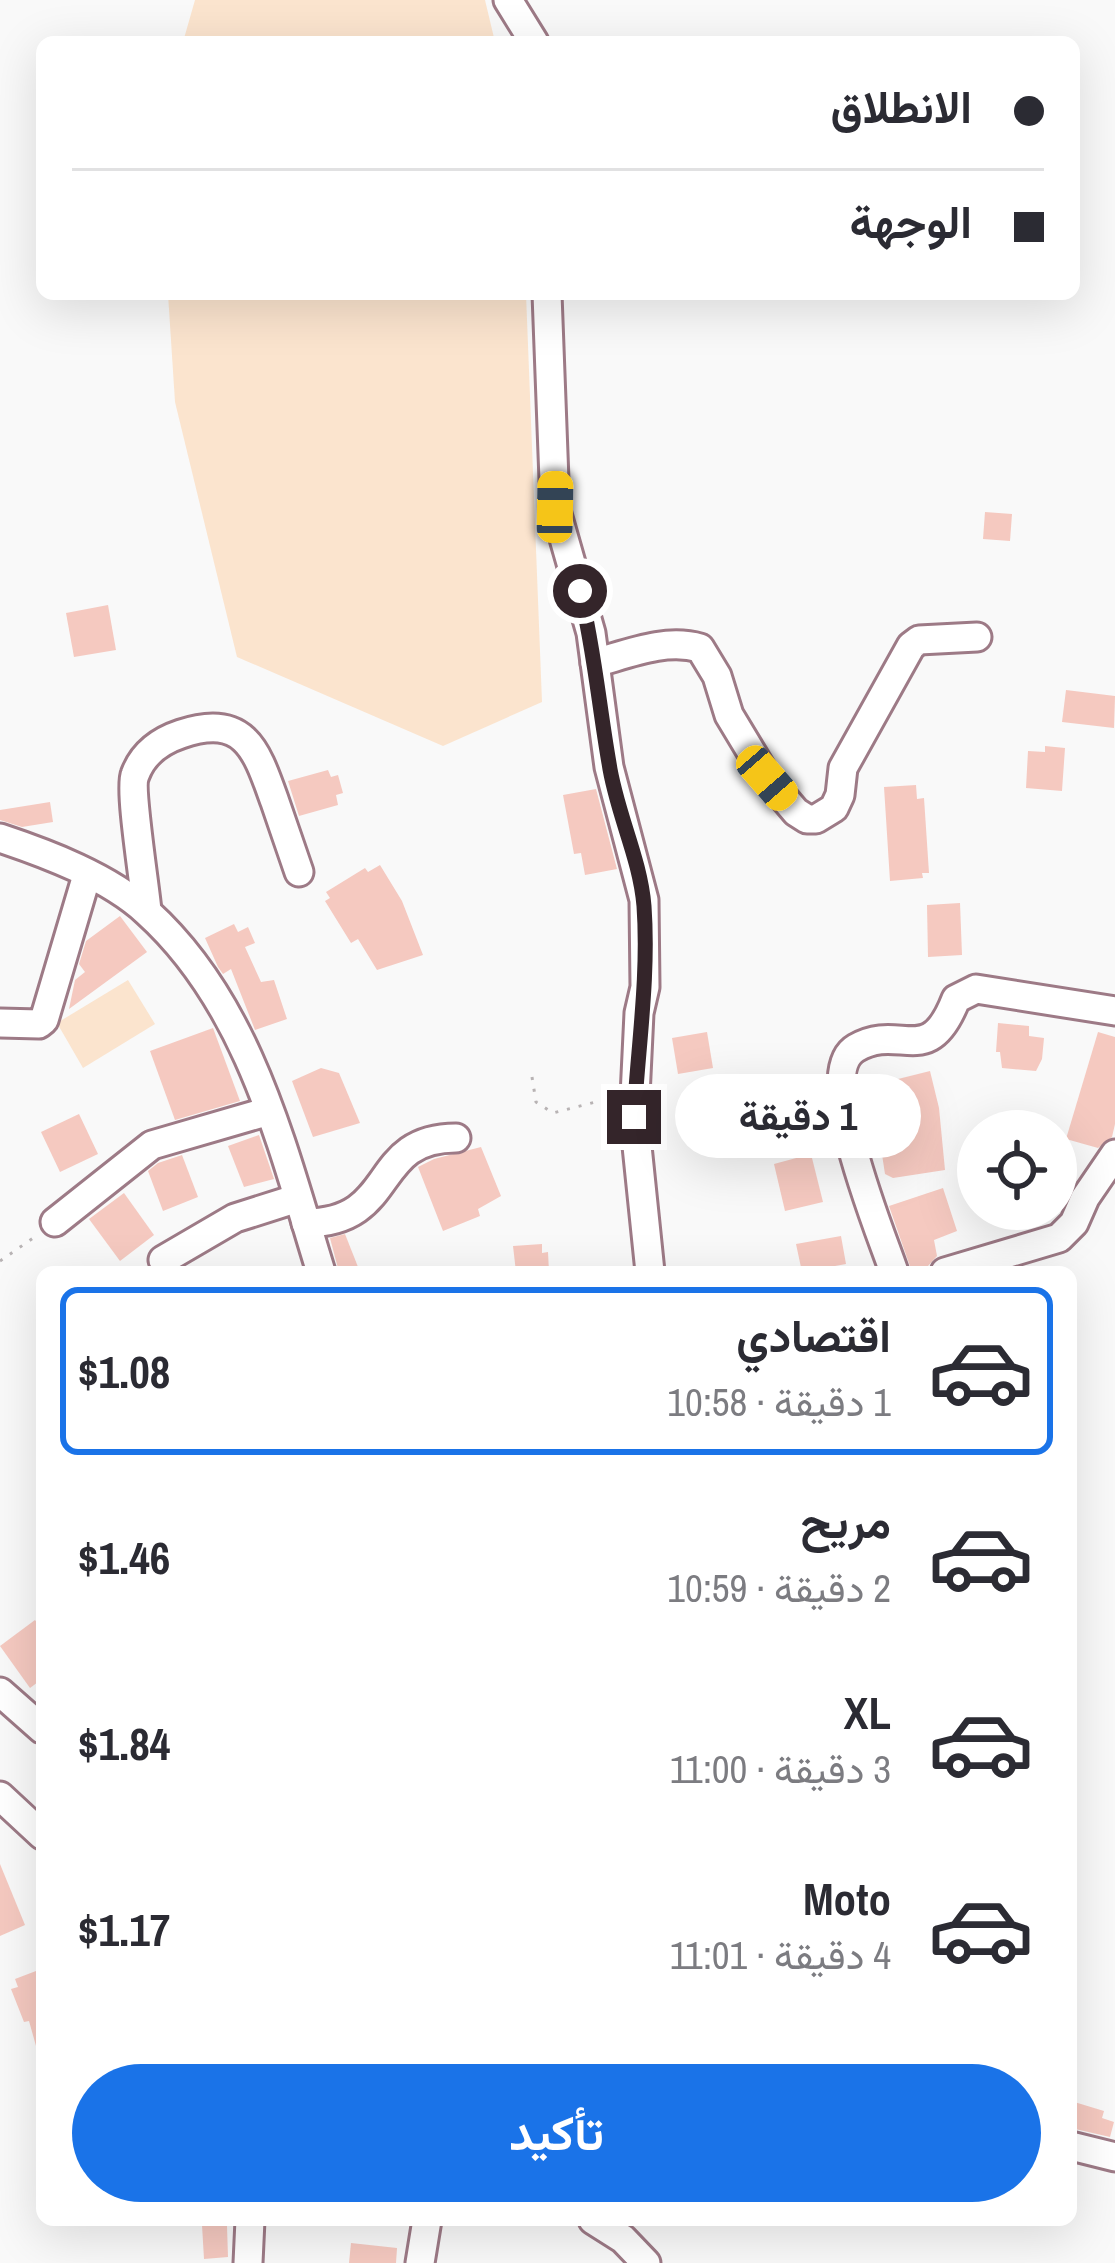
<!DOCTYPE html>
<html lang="ar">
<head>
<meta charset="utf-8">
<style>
	:root { --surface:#fff; --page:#f7f7f7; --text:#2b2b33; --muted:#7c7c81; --line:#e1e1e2; --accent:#1a73e8 }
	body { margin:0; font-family:"Archivo Narrow",Vazirmatn,sans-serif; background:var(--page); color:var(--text); direction:rtl; height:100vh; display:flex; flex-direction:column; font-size:45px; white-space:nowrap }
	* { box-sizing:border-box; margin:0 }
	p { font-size:39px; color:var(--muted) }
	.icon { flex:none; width:66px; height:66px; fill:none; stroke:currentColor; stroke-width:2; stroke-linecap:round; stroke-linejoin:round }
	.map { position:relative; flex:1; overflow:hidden; direction:ltr }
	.panel { position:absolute; left:36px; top:1266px; width:1041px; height:960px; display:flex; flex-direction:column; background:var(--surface); border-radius:18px; box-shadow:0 12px 48px #0002; direction:rtl }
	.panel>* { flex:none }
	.banner { position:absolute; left:36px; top:36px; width:1044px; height:264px; border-radius:18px; box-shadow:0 12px 48px #0002; direction:rtl; display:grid; align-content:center; height:264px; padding:0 36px; background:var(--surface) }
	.fabs { position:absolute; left:957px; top:1110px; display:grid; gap:24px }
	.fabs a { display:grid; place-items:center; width:120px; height:120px; border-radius:50%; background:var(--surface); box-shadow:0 12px 48px #0002; font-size:60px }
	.end { position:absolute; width:54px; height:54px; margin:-27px; border:15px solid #34252a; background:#fff; box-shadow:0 0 0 6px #fff }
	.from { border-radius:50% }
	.bubble { position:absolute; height:84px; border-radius:42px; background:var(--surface); box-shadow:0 12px 48px #0002; font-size:39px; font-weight:700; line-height:84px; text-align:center; direction:rtl }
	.car { position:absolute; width:36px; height:72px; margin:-36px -18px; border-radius:15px; box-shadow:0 0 9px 3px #0007; background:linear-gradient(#f5c518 24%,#345 0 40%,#f5c518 0 76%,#345 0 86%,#f5c518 0) }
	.banner b { display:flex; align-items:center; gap:42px; height:114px; font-size:45px }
	.banner b+b { border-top:3px solid var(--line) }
	.banner i { width:30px; height:30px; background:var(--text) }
	ul { padding:21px 0 0; list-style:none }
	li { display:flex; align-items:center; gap:36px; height:168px; margin:0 24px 18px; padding:0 12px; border:6px solid transparent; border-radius:18px }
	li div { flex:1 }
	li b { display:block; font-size:45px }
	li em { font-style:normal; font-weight:700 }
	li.current { border-color:var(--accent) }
	li>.icon { width:108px; height:108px; stroke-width:1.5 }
	.cta { display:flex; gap:24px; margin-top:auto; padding:24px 36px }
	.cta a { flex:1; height:138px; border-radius:72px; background:var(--accent); color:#fff; font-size:48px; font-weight:700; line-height:138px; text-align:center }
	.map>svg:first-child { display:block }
</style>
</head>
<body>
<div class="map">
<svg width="1115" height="2263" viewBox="0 0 1115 2263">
	<rect width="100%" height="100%" fill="#f9f9f9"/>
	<!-- green -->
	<g fill="#fbe4ce">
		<path d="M195 0H485L495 42H183Z"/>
		<path d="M168 294H526L542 702 443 746 237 657 175 402Z"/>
		<path d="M128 980 155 1024 83 1068 57 1023Z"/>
	</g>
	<!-- building -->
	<g fill="#f5c9c0">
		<path d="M985 512 1012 514 1010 541 983 539Z"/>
		<path d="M108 605 116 650 74 657 66 613Z"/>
		<path d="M1066 690 1115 696 1114 728 1062 722Z"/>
		<path d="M1045 746 1065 748 1062 791 1026 788 1028 751 1045 752Z"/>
		<path d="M328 770 331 777 338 775 343 793 336 795 338 805 299 816 288 781Z"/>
		<path d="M916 785 917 799 924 798 929 873H922L923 878 890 881 884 787Z"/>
		<path d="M596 789 617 869 585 875 581 853 574 854 563 795Z"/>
		<path d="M50 802 53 822 22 827 0 820V810Z"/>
		<path d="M380 865 402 901 423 955 377 970 358 939 351 943 325 901 330 898 326 892 365 868 368 872Z"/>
		<path d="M960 903 962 955 928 957 927 905Z"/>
		<path d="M120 916 147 952 69 1009 75 980 85 972 79 964 86 941Z"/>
		<path d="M234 924 238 932 248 927 255 943 245 947 261 982 274 980 287 1019 255 1030 231 969 223 974 218 967 205 938Z"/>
		<path d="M998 1023 1029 1026V1036L1044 1038 1042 1059 1036 1071 1002 1068 1000 1052H996Z"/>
		<path d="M213 1028 240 1101 175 1120 150 1051Z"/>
		<path d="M707 1032 713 1068 678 1074 672 1038Z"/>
		<path d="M1098 1032 1115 1037V1124L1112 1137 1098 1148 1066 1139Z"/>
		<path d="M321 1068 339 1073 360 1123 313 1137 292 1081Z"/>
		<path d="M930 1071 939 1108 945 1170 893 1178 885 1174 881 1148 890 1145 886 1118 881 1119 878 1084Z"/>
		<path d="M787 1083 788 1088 818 1083 824 1121 761 1135 753 1089Z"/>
		<path d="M721 1101 727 1146 693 1150 687 1106Z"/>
		<path d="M79 1114 98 1154 60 1172 41 1132Z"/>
		<path d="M259 1135 274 1179 244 1187 228 1146Z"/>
		<path d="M481 1147 501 1196 478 1209 480 1216 443 1231 418 1167 434 1159Z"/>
		<path d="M811 1154 823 1202 785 1211 774 1164Z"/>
		<path d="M182 1155 198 1197 163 1211 148 1171 158 1163Z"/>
		<path d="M943 1188 957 1231 934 1240 937 1256 928 1266 912 1272 889 1206Z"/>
		<path d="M124 1193 154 1235 120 1261 89 1219Z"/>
		<path d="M345 1234 360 1272H339L330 1238Z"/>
		<path d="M841 1236 846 1264 835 1266 837 1272H802L796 1244Z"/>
		<path d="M542 1244V1253L548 1252 549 1272H516L513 1246Z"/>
		<path d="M35 1620 42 1629V1679L30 1688 0 1646Z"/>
		<path d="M0 1864 25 1925 0 1936Z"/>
		<path d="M36 1971 42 1972V2052L38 2053 29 2021 24 2022 11 1989 18 1987 15 1979Z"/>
		<path d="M1071 2101 1104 2111 1102 2118 1114 2122 1110 2137 1071 2128Z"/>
		<path d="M210 2220H224L227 2226 228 2257 204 2259 202 2225H210Z"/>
		<path d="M351 2243 397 2248 396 2263H349Z"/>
	</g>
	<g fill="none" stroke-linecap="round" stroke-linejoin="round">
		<defs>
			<g id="minor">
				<path d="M508 0 534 42"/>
				<path d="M547 294 555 507 591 633 609 767 644 900 645 987 639 1013 634 1117 650 1272"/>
				<path d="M595 663C628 654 665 638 700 648L717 676 729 715 767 778 796 812 807 819H816L834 808 840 795 843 768 911 646 919 640 977 637"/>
				<path d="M0 838C48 854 109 877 147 912 249 1004 282 1146 321 1272"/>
				<path d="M147 911C145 887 129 788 135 775 143 753 160 741 181 734 246 712 257 752 275 802 283 825 291 849 299 872"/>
				<path d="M0 1023 39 1024 44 1020 87 875"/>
				<path d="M55 1222 152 1145 269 1111"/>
				<path d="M306 1223C399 1222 369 1138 456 1138"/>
				<path d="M163 1260 235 1218 298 1198"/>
				<path d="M894 1272C882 1235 813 1073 856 1048 901 1022 928 1071 956 999L976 989 1115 1011"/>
				<path d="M945 1272 1059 1238 1074 1223 1085 1198 1115 1154"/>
				<path d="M0 1692 42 1729"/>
				<path d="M0 1796 42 1835"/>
				<path d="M1071 2146 1115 2157"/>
				<path d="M593 2220 623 2239 646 2263"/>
				<path d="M248 2263 250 2220"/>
				<path d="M420 2263 427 2220"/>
			</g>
		</defs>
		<!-- minor casing -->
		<use href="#minor" stroke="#9d7a86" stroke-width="33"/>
		<!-- path -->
		<g stroke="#b8b3b4" stroke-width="3" stroke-dasharray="3 9" stroke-linecap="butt">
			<path d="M532 1077 536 1102 553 1113 611 1098"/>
			<path d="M0 1261 39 1234"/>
		</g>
		<!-- minor -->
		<use href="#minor" stroke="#fff" stroke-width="27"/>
	</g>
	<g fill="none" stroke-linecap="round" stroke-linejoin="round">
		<!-- route -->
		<path stroke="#34252a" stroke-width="15" d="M580 591C594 648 599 706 609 763 616 812 640 857 644 906 649 976 638 1047 634 1117"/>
	</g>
</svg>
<div class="fabs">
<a><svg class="icon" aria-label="locate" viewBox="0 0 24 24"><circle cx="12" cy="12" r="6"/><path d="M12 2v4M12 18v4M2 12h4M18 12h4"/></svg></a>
</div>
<i class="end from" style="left:580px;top:591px"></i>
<i class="end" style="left:634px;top:1117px"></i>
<div class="bubble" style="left:675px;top:1074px;width:246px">1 دقيقة</div>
<i class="car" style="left:555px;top:507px;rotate:1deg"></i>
<i class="car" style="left:767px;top:778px;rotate:139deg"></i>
<div class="banner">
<b><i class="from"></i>الانطلاق</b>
<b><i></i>الوجهة</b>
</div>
<section class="panel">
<ul>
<li class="current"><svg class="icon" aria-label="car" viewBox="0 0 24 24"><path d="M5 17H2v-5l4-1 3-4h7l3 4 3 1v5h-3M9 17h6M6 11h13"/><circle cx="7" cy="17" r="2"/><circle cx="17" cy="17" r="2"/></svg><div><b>اقتصادي</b><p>1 دقيقة · 10:58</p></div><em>$1.08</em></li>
<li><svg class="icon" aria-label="car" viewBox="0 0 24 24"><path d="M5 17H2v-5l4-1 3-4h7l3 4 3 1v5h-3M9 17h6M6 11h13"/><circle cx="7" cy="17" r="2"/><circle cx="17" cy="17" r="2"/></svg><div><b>مريح</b><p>2 دقيقة · 10:59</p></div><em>$1.46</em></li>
<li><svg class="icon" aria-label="car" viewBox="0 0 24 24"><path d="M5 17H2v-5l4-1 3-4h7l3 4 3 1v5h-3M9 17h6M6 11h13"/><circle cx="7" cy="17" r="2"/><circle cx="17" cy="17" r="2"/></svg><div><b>XL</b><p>3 دقيقة · 11:00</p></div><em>$1.84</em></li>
<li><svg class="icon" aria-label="car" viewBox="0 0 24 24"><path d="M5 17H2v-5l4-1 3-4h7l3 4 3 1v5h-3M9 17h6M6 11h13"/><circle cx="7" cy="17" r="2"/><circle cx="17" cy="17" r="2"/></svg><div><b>Moto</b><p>4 دقيقة · 11:01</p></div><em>$1.17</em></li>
</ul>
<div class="cta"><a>تأكيد</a></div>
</section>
</div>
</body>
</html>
